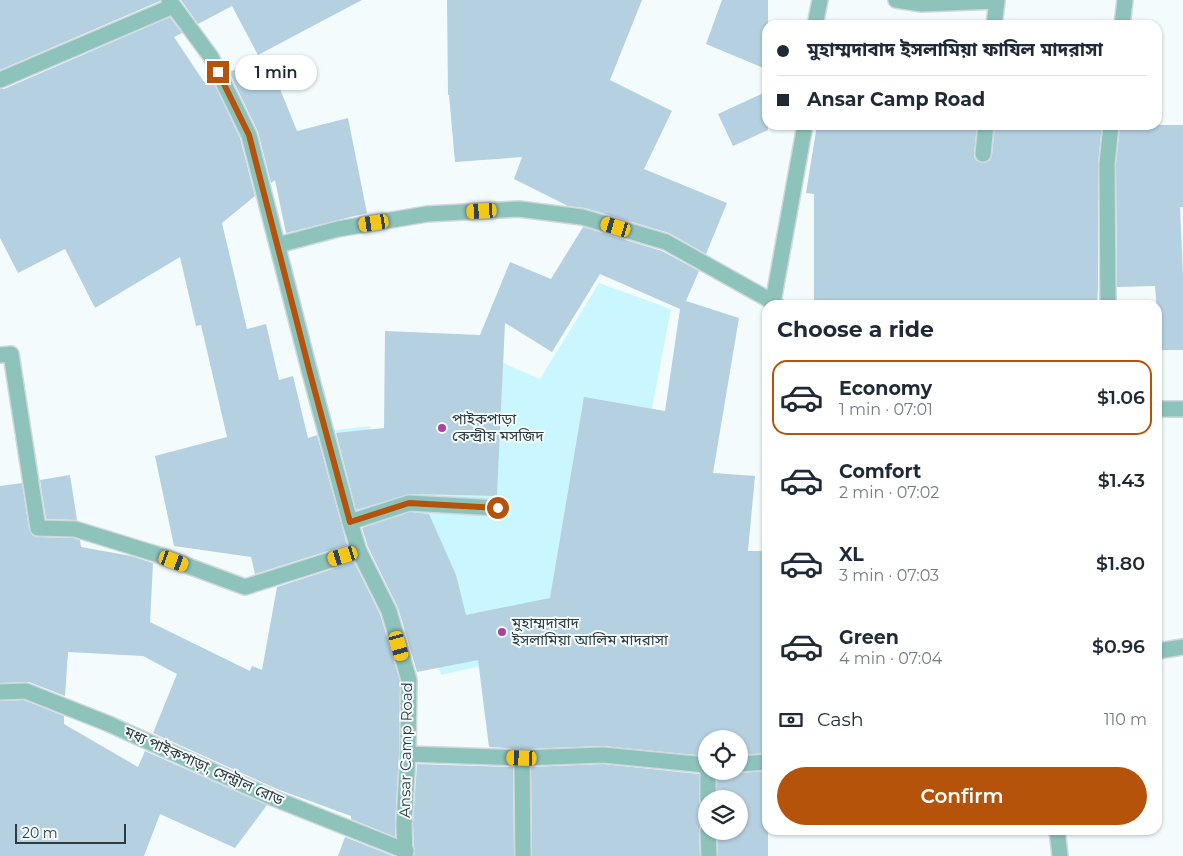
<!DOCTYPE html>
<html lang="en">
<head>
<meta charset="utf-8">
<style>
	:root { --surface:#fff; --page:#f2f2f3; --text:#1f2937; --muted:#747a83; --line:#e0e1e3; --accent:#b45309 }
	body { margin:0; font-family:Montserrat,"Noto Sans Bengali",sans-serif; background:var(--page); color:var(--text); height:100vh; display:flex; flex-direction:column; font-size:19px; white-space:nowrap }
	* { box-sizing:border-box; margin:0 }
	p { font-size:16px; color:var(--muted) }
	.icon { flex:none; width:28px; height:28px; fill:none; stroke:currentColor; stroke-width:2; stroke-linecap:round; stroke-linejoin:round }
	.map { position:relative; flex:1; overflow:hidden }
	.panel { position:absolute; left:762px; top:300px; width:400px; height:535px; display:flex; flex-direction:column; background:var(--surface); border-radius:15px; box-shadow:0 1px 4px #0004 }
	.panel>* { flex:none }
	.banner { position:absolute; left:762px; top:20px; width:400px; height:110px; border-radius:15px; box-shadow:0 1px 4px #0004; display:grid; align-content:center; height:110px; padding:0 15px; background:var(--surface) }
	.fabs { position:absolute; left:698px; top:730px; display:grid; gap:10px }
	.fabs a { display:grid; place-items:center; width:50px; height:50px; border-radius:50%; background:var(--surface); box-shadow:0 1px 4px #0004; font-size:25px }
	.scale { position:absolute; left:15px; bottom:12px; width:111px; box-sizing:border-box; padding-left:5px; border:2px solid #2d3b3e; border-top:0; font-size:14px; line-height:18px; white-space:nowrap; color:#2d3b3e; -webkit-text-stroke:4px #f4fbfd; paint-order:stroke }
	.end { position:absolute; width:22px; height:22px; margin:-11px; border:6px solid #b45309; background:#fff; box-shadow:0 0 0 2px #fff }
	.from { border-radius:50% }
	.bubble { position:absolute; height:35px; border-radius:18px; background:var(--surface); box-shadow:0 1px 4px #0004; font-size:16px; font-weight:600; line-height:35px; text-align:center }
	.car { position:absolute; width:15px; height:30px; margin:-15px -8px; border-radius:6px; box-shadow:0 0 4px 1px #0007; background:linear-gradient(#f5c518 24%,#345 0 40%,#f5c518 0 76%,#345 0 86%,#f5c518 0) }
	.banner b { display:flex; align-items:center; gap:18px; height:48px; font-size:19px }
	.banner b+b { border-top:1px solid var(--line) }
	.banner i { width:12px; height:12px; background:var(--text) }
	ul { padding:0; list-style:none }
	li { display:flex; align-items:center; gap:15px; height:75px; margin:0 10px 8px; padding:0 5px; border:2px solid transparent; border-radius:15px }
	li div { flex:1 }
	li b { display:block; font-size:19px }
	li em { font-style:normal; font-weight:600 }
	li.selected { border-color:var(--accent) }
	li>.icon { width:45px; height:45px; stroke-width:1.5 }
	h2 { padding:0 15px; font-size:22px; line-height:60px }
	.pay { display:flex; align-items:center; gap:12px; height:55px; padding:0 15px; font-size:19px }
	.pay p { margin-inline-start:auto }
	.action { display:flex; gap:10px; margin-top:auto; padding:10px 15px }
	.action a { flex:1; height:58px; border-radius:30px; background:var(--accent); color:#fff; font-size:20px; font-weight:600; line-height:58px; text-align:center }
	.map>svg:first-child { display:block }
</style>
</head>
<body>
<div class="map">
<svg width="1183" height="856" viewBox="0 0 1183 856">
	<rect width="100%" height="100%" fill="#f4fbfd"/>
	<!-- built -->
	<path fill="#c9f6ff" d="M599 283 671 309 608 638 441 675 421 586 396 593 360 519 336 430 370 426 384 493 497 496 503 363 540 379Z"/>
	<!-- building -->
	<g fill="#b4d0e1">
		<path d="M0 0H160V1L0 70Z"/>
		<path d="M181 0H362L258 55 232 6 198 24Z"/>
		<path d="M447 0H642L610 80 672 111 644 169 727 203 706 254 669 233 585 208 568 206 514 179 522 157 455 162 449 95H448Z"/>
		<path d="M722 0H768V70L706 44Z"/>
		<path d="M170 17 182 33 174 37 204 82 212 79 240 138 255 196 222 223 247 329 266 324 279 380 293 376 308 438 317 435 347 545 255 574 251 557 174 546 155 456 227 437 201 325 196 326 180 257 95 308 65 249 18 273 0 238V89H4Z"/>
		<path d="M267 57 297 131 348 118 367 213 286 233 275 180 271 183 258 132 229 72Z"/>
		<path d="M768 91V130L733 146 718 114Z"/>
		<path d="M817 125H977L974 154V157L977 161 983 163 987 162 990 160 992 155 995 125H1102L1098 164V288L1097 305H814V194L806 193Z"/>
		<path d="M1120 125H1183V207H1180L1183 275V350H1160L1155 286 1117 287 1116 164Z"/>
		<path d="M583 227 662 251 699 271 686 301 739 318 713 473 755 476 748 551H767L766 638 768 639V753L739 755V739H706V756L603 746 522 749 489 747 478 660 417 672 398 608 368 547 362 528 410 512 429 514 456 575 466 615 550 598 584 397 665 411 680 309 600 274 552 352 505 323 497 496 409 494 356 510 336 433 384 428 385 331 480 335 510 262 551 279Z"/>
		<path d="M70 475 77 520 46 519 40 480Z"/>
		<path d="M22 483 29 529 33 536 38 537 73 538 80 540 81 547 131 556 153 563 150 622 250 671 252 666 262 670 277 587 354 562 380 614 400 681 399 754 395 823V837L351 819V816L277 789 153 733 177 674 143 656 68 652 65 696 29 682 0 683V486Z"/>
		<path d="M24 700 64 716V724L138 767 145 751 267 805 235 848 160 814 144 856H0V701Z"/>
		<path d="M417 764 513 767 514 856H414L415 850 414 847 413 824Z"/>
		<path d="M603 764 699 774V799L700 804 706 808V822L703 823 700 826 699 831 700 856H532L531 767Z"/>
		<path d="M717 771H733L740 773 768 771V856H718L717 831H739V799H717Z"/>
		<path d="M345 837 393 856H338Z"/>
	</g>
	<g fill="none" stroke-linecap="round" stroke-linejoin="round">
		<defs>
			<path id="lane" d="M350 522 409 503 498 508"/>
			<g id="street">
				<path d="M169 0 211 57 249 135 310 373 350 522 359 551 389 611 409 680 408 754 404 824 405 856"/>
				<path d="M896 0 922 4 997 1 994 25"/>
				<path d="M815 25 820 0"/>
				<path d="M1122 25 1125 0"/>
				<path d="M0 80 173 6"/>
				<path d="M983 154 986 125"/>
				<path d="M278 245 338 229 427 214 519 209 582 217 666 242 773 302 777 305"/>
				<path d="M773 302 805 125"/>
				<path d="M1108 305 1107 164 1111 125"/>
				<path d="M0 355 11 354 38 528 75 529 156 554 245 587 359 551"/>
				<path d="M1158 409H1183"/>
				<path d="M1158 651 1183 647"/>
				<path d="M0 692 26 691 109 724 273 798 406 851"/>
				<path d="M408 754 522 758 603 755 706 765"/>
				<path d="M522 758 523 856"/>
				<path d="M739 764 768 762"/>
				<path d="M708 771V799"/>
				<path d="M1057 830 1060 856"/>
				<path d="M708 831 709 856"/>
			</g>
		</defs>
		<!-- lane casing -->
		<use href="#lane" stroke="#d0d8db" stroke-width="18"/>
		<!-- street casing -->
		<use href="#street" stroke="#d0d8db" stroke-width="18"/>
		<!-- lane -->
		<use href="#lane" stroke="#8ec3bc" stroke-width="15"/>
		<!-- street -->
		<use href="#street" stroke="#8ec3bc" stroke-width="15"/>
	</g>
	<g fill="none" stroke-linecap="round" stroke-linejoin="round">
		<!-- route -->
		<path stroke="#b45309" stroke-width="6" d="M218 72 249 135 310 373 350 522 409 503 498 508"/>
	</g>
	<!-- markers -->
	<g fill="#ae409f" stroke="#f4fbfd" stroke-width="2">
		<circle cx="442" cy="428" r="5"/>
		<circle cx="502" cy="632" r="5"/>
	</g>
	<g text-anchor="middle" stroke-width="4" stroke-linejoin="round" paint-order="stroke">
		<!-- poi labels -->
		<g font-size="15" fill="#2d3b3e" stroke="#f4fbfd" text-anchor="start">
			<text x="452" y="424">পাইকপাড়া<tspan x="452" dy="17">কেন্দ্রীয় মসজিদ</tspan></text>
			<text x="512" y="628">মুহাম্মদাবাদ<tspan x="512" dy="17">ইসলামিয়া আলিম মাদরাসা</tspan></text>
		</g>
		<!-- street labels -->
		<g font-size="15" fill="#2d3b3e" stroke="#f4fbfd">
			<text transform="translate(406 750) rotate(-89)" y="5">Ansar Camp Road</text>
			<text transform="translate(204 766) rotate(24)" y="5">মধ্য পাইকপাড়া, সেন্ট্রাল রোড</text>
		</g>
	</g>
</svg>
<div class="fabs">
<a><svg class="icon" aria-label="locate" viewBox="0 0 24 24"><circle cx="12" cy="12" r="6"/><path d="M12 2v4M12 18v4M2 12h4M18 12h4"/></svg></a>
<a><svg class="icon" aria-label="layers" viewBox="0 0 24 24"><path d="M12 4l9 5-9 5-9-5zM3 14l9 5 9-5"/></svg></a>
</div>
<div class="scale">20 m</div>
<i class="end from" style="left:498px;top:508px"></i>
<i class="end" style="left:218px;top:72px"></i>
<div class="bubble" style="left:235px;top:55px;width:82px">1 min</div>
<i class="car" style="left:482px;top:211px;rotate:267deg"></i>
<i class="car" style="left:374px;top:223px;rotate:261deg"></i>
<i class="car" style="left:616px;top:227px;rotate:287deg"></i>
<i class="car" style="left:343px;top:556px;rotate:253deg"></i>
<i class="car" style="left:174px;top:561px;rotate:110deg"></i>
<i class="car" style="left:399px;top:646px;rotate:164deg"></i>
<i class="car" style="left:522px;top:758px;rotate:272deg"></i>
<div class="banner">
<b><i class="from"></i>মুহাম্মদাবাদ ইসলামিয়া ফাযিল মাদরাসা</b>
<b><i></i>Ansar Camp Road</b>
</div>
<section class="panel">
<h2>Choose a ride</h2>
<ul>
<li class="selected"><svg class="icon" aria-label="car" viewBox="0 0 24 24"><path d="M5 17H2v-5l4-1 3-4h7l3 4 3 1v5h-3M9 17h6M6 11h13"/><circle cx="7" cy="17" r="2"/><circle cx="17" cy="17" r="2"/></svg><div><b>Economy</b><p>1 min · 07:01</p></div><em>$1.06</em></li>
<li><svg class="icon" aria-label="car" viewBox="0 0 24 24"><path d="M5 17H2v-5l4-1 3-4h7l3 4 3 1v5h-3M9 17h6M6 11h13"/><circle cx="7" cy="17" r="2"/><circle cx="17" cy="17" r="2"/></svg><div><b>Comfort</b><p>2 min · 07:02</p></div><em>$1.43</em></li>
<li><svg class="icon" aria-label="car" viewBox="0 0 24 24"><path d="M5 17H2v-5l4-1 3-4h7l3 4 3 1v5h-3M9 17h6M6 11h13"/><circle cx="7" cy="17" r="2"/><circle cx="17" cy="17" r="2"/></svg><div><b>XL</b><p>3 min · 07:03</p></div><em>$1.80</em></li>
<li><svg class="icon" aria-label="car" viewBox="0 0 24 24"><path d="M5 17H2v-5l4-1 3-4h7l3 4 3 1v5h-3M9 17h6M6 11h13"/><circle cx="7" cy="17" r="2"/><circle cx="17" cy="17" r="2"/></svg><div><b>Green</b><p>4 min · 07:04</p></div><em>$0.96</em></li>
</ul>
<div class="pay"><svg class="icon" aria-label="cash" viewBox="0 0 24 24"><path d="M3 7h18v10H3z"/><circle cx="12" cy="12" r="2"/></svg>Cash<p>110 m</p></div>
<div class="action"><a>Confirm</a></div>
</section>
</div>
</body>
</html>
